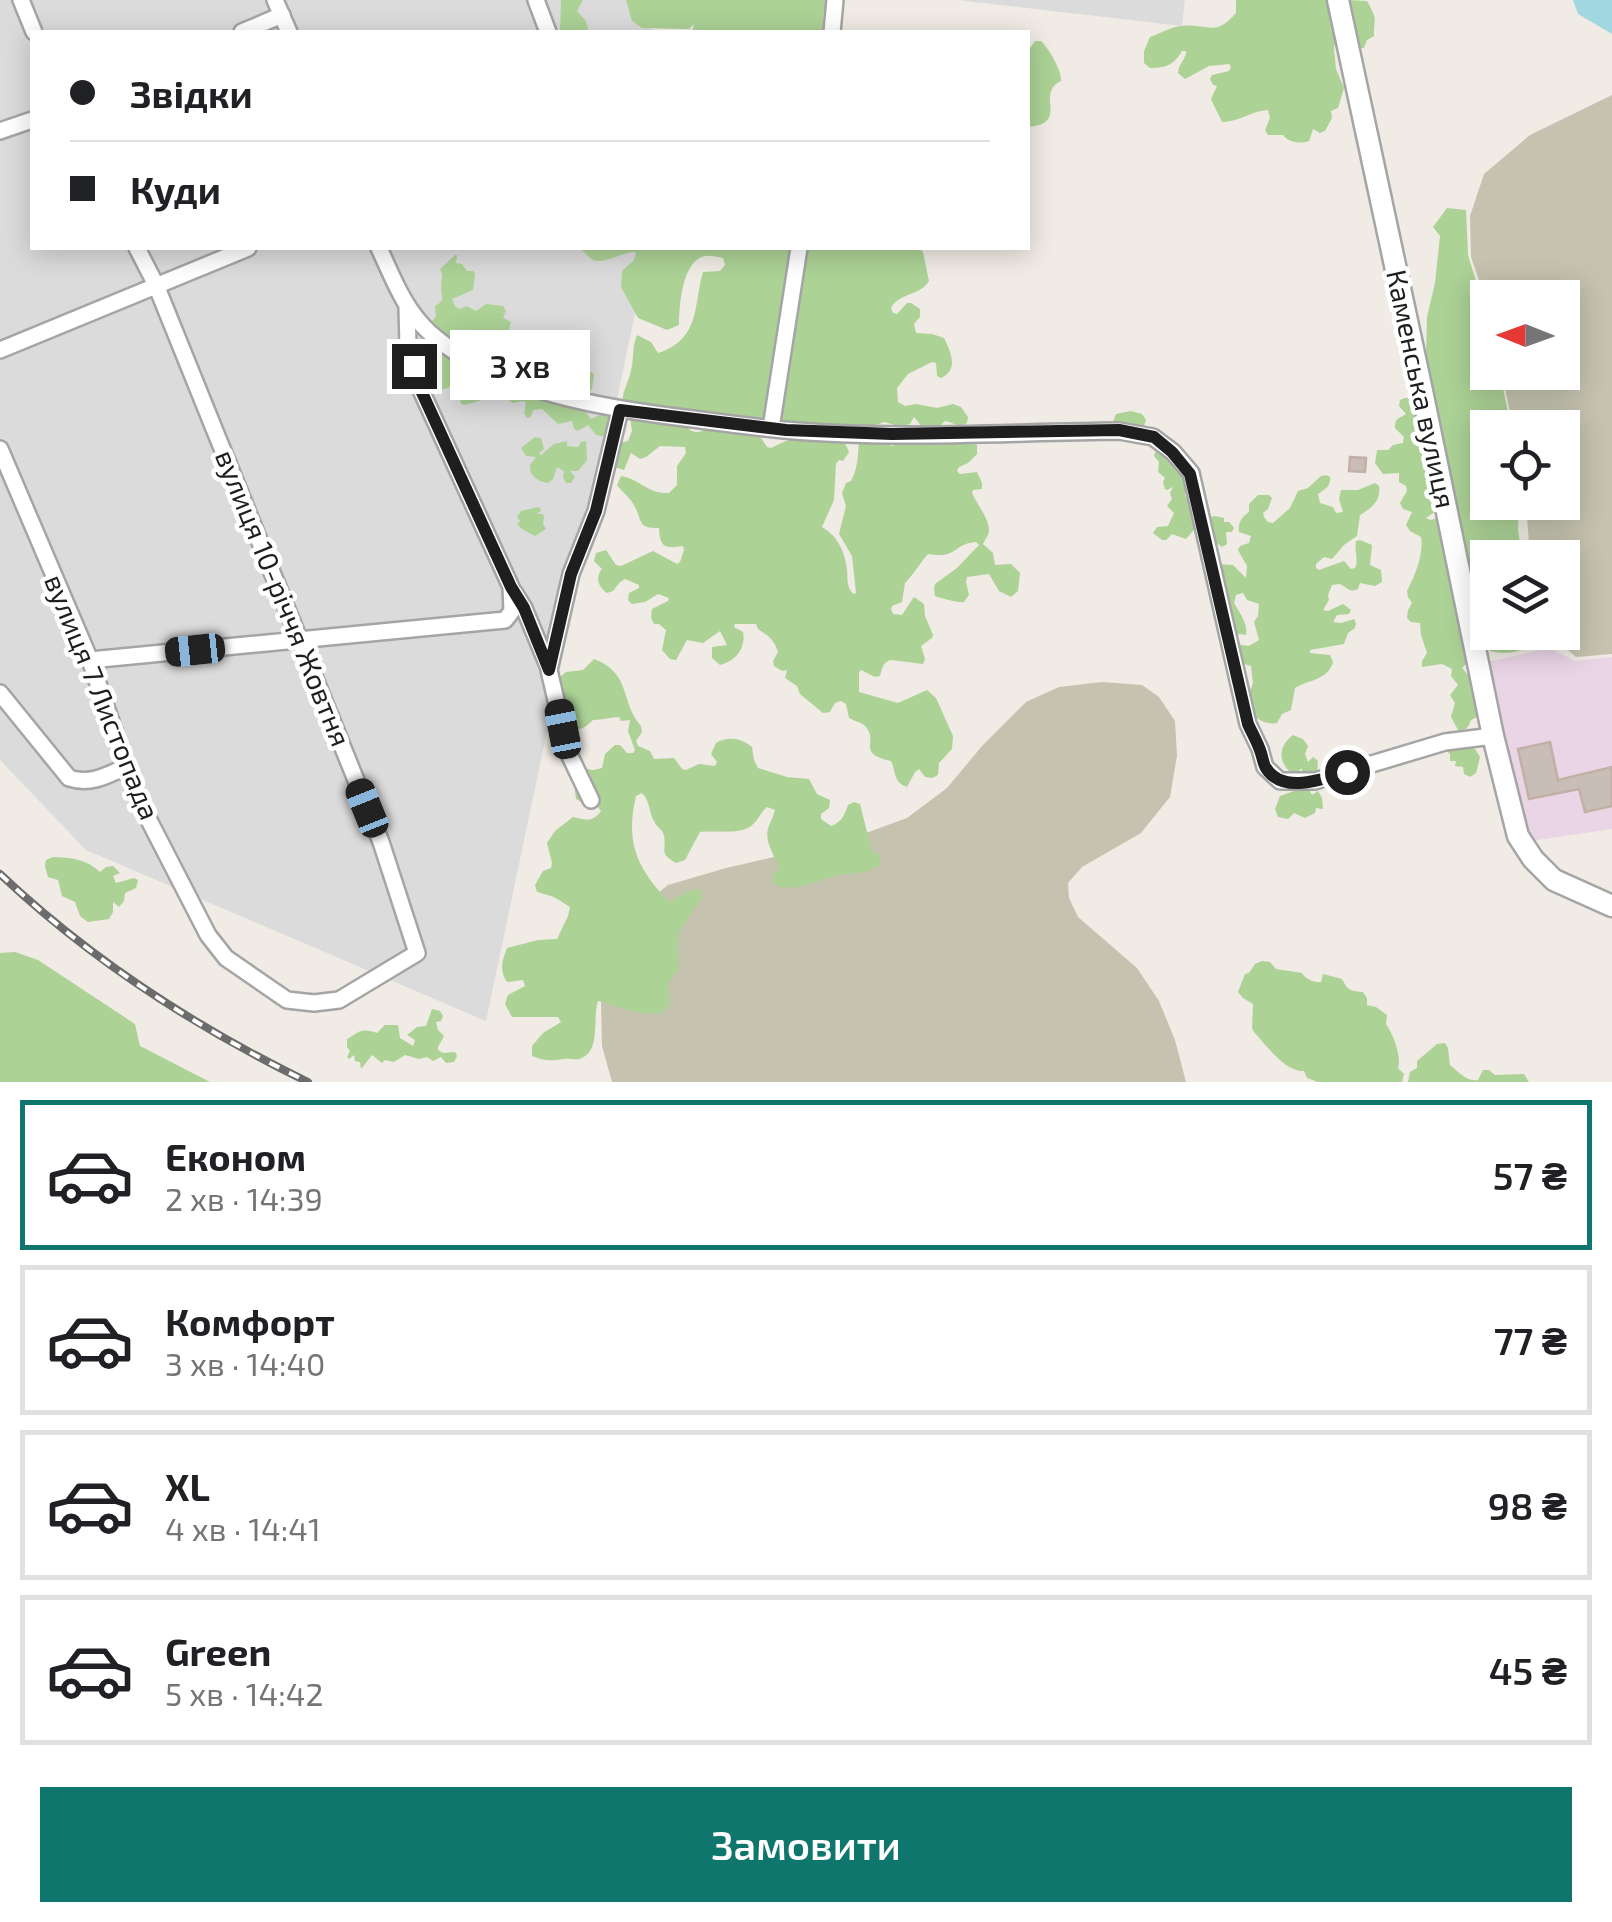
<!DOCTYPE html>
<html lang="uk">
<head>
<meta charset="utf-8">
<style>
	:root { --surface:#fff; --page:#f6f6f6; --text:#202124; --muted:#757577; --line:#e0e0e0; --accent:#0f766e }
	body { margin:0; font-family:"Exo 2",sans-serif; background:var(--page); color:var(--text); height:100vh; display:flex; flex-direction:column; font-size:38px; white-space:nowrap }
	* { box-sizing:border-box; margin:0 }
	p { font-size:32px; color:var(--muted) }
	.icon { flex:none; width:55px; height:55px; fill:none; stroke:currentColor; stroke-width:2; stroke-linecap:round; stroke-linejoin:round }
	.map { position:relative; height:1082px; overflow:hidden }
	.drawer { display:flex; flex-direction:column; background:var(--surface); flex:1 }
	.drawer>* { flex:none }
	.hud { position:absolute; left:30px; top:30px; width:1000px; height:220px; border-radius:0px; box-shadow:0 5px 25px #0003; display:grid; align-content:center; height:220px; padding:0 40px; background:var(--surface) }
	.needle { width:65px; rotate:271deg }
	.controls { position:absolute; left:1470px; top:280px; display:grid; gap:20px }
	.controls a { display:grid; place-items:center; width:110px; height:110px; border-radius:0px; background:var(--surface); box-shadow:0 5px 25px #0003; font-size:50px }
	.end { position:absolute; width:45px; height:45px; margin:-22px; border:12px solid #1e1e1e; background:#fff; box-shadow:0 0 0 5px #fff }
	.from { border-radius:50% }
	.bubble { position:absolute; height:70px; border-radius:0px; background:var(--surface); box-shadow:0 5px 25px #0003; font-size:32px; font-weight:600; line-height:70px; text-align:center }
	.car { position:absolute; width:30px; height:60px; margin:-30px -15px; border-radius:12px; box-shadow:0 0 8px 2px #0007; background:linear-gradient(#222 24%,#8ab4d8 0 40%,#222 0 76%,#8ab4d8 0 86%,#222 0) }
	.hud b { display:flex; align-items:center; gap:35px; height:95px; font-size:38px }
	.hud b+b { border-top:2px solid var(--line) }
	.hud i { width:25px; height:25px; background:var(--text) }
	ul { padding:18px 0 0; list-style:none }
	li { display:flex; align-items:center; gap:30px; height:150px; margin:0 20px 15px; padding:0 20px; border:5px solid var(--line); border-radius:0px }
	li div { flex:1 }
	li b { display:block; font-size:38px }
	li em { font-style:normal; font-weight:600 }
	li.on { border-color:var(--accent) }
	li>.icon { width:90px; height:90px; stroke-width:1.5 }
	.cta { display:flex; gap:20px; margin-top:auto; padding:20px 40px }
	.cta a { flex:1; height:115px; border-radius:0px; background:var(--accent); color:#fff; font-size:40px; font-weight:600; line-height:115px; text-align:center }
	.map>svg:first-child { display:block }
</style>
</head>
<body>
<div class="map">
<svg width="1612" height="1082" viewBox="0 0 1612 1082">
	<rect width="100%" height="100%" fill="#f0ebe4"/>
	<!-- residential -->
	<g fill="#dcdbdb">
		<path d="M0 0H653L652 32H32V248H646L645 266 486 1021 86 850 0 760Z"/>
		<path d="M958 0H1185L1182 26Z"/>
	</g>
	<!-- industrial -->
	<path fill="#ead5e7" d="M1549 648 1575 661 1612 657V829L1531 841 1487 662Z"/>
	<!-- construction -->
	<g fill="#c5c3af">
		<path d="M1612 95V654L1576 657 1548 633 1562 632V558L1530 557 1526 503 1562 502V428L1513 427 1502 373 1562 372V298H1488L1487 304 1471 257 1470 216 1484 174 1530 135Z"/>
		<path d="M1102 682 1142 685 1159 697 1175 721 1177 756 1170 797 1141 833 1082 867 1068 883 1069 898 1078 917 1137 968 1159 1001 1175 1040 1186 1082H612L602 1046 601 1003 613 948 634 912 668 885 726 868 844 841 907 818 947 788 982 746 1026 702 1059 687Z"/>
	</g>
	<!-- forest -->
	<g fill="#acd296">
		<path d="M561 0H583L577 11 586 21 589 32H560Z"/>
		<path d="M626 0H828L823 15V32H692L694 24 689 29 642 28 632 21Z"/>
		<path d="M1236 0H1328L1332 7V24L1336 35 1334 49 1336 69 1344 88 1338 108 1331 111 1332 118 1325 131 1320 133 1313 129 1309 141C1301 144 1289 143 1283 135H1268L1265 130 1270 118 1268 110C1251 111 1239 122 1222 122L1211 99 1217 86 1213 85 1210 79 1212 75 1229 71 1231 67 1229 64 1209 66 1185 79 1178 73C1178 64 1186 60 1186 51H1182C1174 65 1166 68 1150 68L1144 63V51L1150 37C1161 33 1171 27 1182 26 1207 23 1215 38 1236 13Z"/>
		<path d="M1346 0 1367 1C1378 21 1374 16 1374 36L1367 40 1364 48H1358Z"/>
		<path d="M1035 41H1041C1049 49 1062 71 1061 81 1034 94 1071 123 1028 127V51Z"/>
		<path d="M1447 208 1466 210 1468 255 1487 317 1488 372 1500 373 1511 427 1488 428V502L1519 503 1518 530 1522 557 1488 558V632H1542L1543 634C1527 651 1513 656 1490 651L1481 635 1471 578 1454 515 1426 356 1427 317 1435 283 1440 236 1433 227Z"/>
		<path d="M579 248H919L923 252 929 281C920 296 900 292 891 308L893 313 897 314 907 303H911L920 309V317L914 324 916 333 932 334 944 338C951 352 959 370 941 378L937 376 936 363 932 362 908 374 897 388 898 402 905 406 916 404 937 408 953 404 961 407 968 417 967 423C957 429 954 422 945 421L936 429H924L914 417 910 424 900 427 885 422 863 429 786 425 779 418 771 415 747 421 623 405C621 393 628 384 631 371 634 359 632 347 637 335L651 342 658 353C701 339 693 306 703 272L720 271 725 265 723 258C717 257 711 255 705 256 682 260 679 307 679 325L667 330 638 318 621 287 622 271 634 260 636 252C624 251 604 265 593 260 588 257 584 251 579 248Z"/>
		<path d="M455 255H457L456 263 462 264 467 271H473L475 274 473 290 452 299 455 306 459 309 467 306 476 311 486 304 503 306 506 311 503 318 511 322 507 337 510 346 521 350H531L534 355 545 353 553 358 549 372 543 375 544 380 549 381 557 373 570 369 571 360 565 355 567 351H572L575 357 588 360V370L594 374 592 389 587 395H580L576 391 578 382H574L571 377 563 393 550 391 544 383 536 382 533 379 530 380 542 399 566 403 574 408 581 406 591 419 600 415 610 417 614 421 608 437 596 435 588 425 578 431 574 429 572 421 558 424 542 409 533 410 531 417 527 418 524 413 526 403 524 401 512 403 508 399 499 400 492 397 465 405 461 404 460 398 454 400 451 397 453 385C440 393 430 392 422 380L428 367 420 363V359L427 356 418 354 417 343 430 339 438 346 440 352 442 347 452 341 451 337 443 335 430 324 436 316 435 306C446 300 441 297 441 286 441 278 444 276 440 269Z"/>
		<path d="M1405 398H1409L1416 405 1411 413 1416 417 1419 425 1436 511 1426 518 1430 520 1439 518 1468 662 1462 668 1471 679 1477 682 1475 703 1477 717 1471 720C1468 728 1467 730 1458 730L1451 717 1455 703 1450 695 1458 685 1451 676 1452 669 1442 664 1422 667V661L1427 653 1421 635 1420 623 1411 622 1407 618 1408 610 1412 603 1408 597 1407 591C1415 576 1424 554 1421 537L1410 531 1406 525 1412 512 1403 509 1400 503 1407 491 1406 486 1399 482V473L1383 474 1375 463 1377 450H1388L1393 445 1403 443 1404 437 1395 428C1395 417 1399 419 1406 414L1399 406 1400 400Z"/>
		<path d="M1131 411 1142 414 1146 420 1144 426 1136 428 1113 422 1116 414Z"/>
		<path d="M641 416 651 421 684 422C689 435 702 434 711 426L759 435 767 447 771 448C794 436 794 439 818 441 827 442 833 438 843 439L849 452 843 461 839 460 836 464 834 500 822 527C838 536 845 552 847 570 848 581 846 585 853 594L856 593 852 556 839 534 846 506 842 493 846 483 851 481C858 469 858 453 859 440L868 439 877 444 884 442 892 446 901 443 917 444 932 439 944 443 960 437 977 445V454L968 463 959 467 957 471 960 474 977 472 982 483V489L973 490 972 493C977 504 989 519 989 530 989 535 985 539 983 544L993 553 995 565 1011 564 1020 573 1018 591 1011 597 999 591 989 574 967 577 966 582 969 595 964 602C959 603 940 598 935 596L934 589 935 584 957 568 979 545 976 542C952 544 959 559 928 554 919 564 914 574 905 583L902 602 892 606 891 609 893 614 902 615 914 597 924 604 925 616 933 635 932 638 921 646 925 659 923 664 891 660C883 662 882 668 880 676L875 677 861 670 859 673V692L898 703 927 690 936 698 953 736 952 749 939 763 938 775 932 778 925 777 919 769 915 772 907 787C893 782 896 771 891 761 854 753 881 741 864 725 860 722 854 721 849 718L846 704 841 701C834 702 833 706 830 712L823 713 800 694 797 686 785 678 787 670 782 671 774 666 773 661 778 652C774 639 768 636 758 629L756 624H735L734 627 743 632C746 648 736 661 720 665L712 658V647L727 645 720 631 703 643 687 640 676 660 670 659 662 650 666 630 659 624H654L651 618 652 609 668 601 669 598 658 594 645 602 632 604 628 600 629 593 639 588V585L625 579 620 582 613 591 607 593C598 587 595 577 602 569L594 561 596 553 606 550 616 565 621 566 653 551 677 564 680 562 684 550 683 546C664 549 660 547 659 528 637 528 643 522 635 507 631 498 622 492 617 485L621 476C642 480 647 494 669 493L677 485V466L686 453 685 447 660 446 646 457 640 459 631 453 624 470 611 466 610 445 628 441 632 431 630 417Z"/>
		<path d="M535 437 541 438 544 449 539 453 541 455 554 444 567 441V446L578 447 581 442 586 441 587 460 578 471H570L575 477 571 483H566L563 477 564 471 557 467 553 479 548 483C538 482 529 475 530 465L536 457 526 456 521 448Z"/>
		<path d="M1157 447 1185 472 1192 492H1186L1185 496C1195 502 1193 509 1193 518L1198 525 1186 539 1172 534 1166 540H1162L1153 533 1157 527 1168 526 1174 513 1167 506 1172 499 1170 493 1173 487 1167 490 1165 489 1163 482 1165 478 1158 472 1159 462 1154 456Z"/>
		<path d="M1326 475 1330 477C1331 486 1325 489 1318 494L1320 503 1333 507 1336 513 1343 512 1339 499 1341 490H1358L1375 483 1379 486C1381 501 1372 508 1360 515L1357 536 1344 545 1332 559 1324 557 1316 564V568L1319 570 1344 561 1351 569 1355 568C1359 561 1354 550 1356 541L1360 540 1372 545 1370 565 1381 570 1382 582 1375 586 1360 583 1358 589C1349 593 1348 588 1340 584L1332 585 1328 595 1329 600 1323 610 1328 611 1343 604 1351 610 1349 614 1337 615 1333 622 1341 623 1354 619 1356 623 1355 628 1348 633 1344 644 1310 650V653L1330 655 1333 662C1328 680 1308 680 1295 688L1291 710 1282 714 1277 723C1264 725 1257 719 1249 710V694L1253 683 1251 666 1237 662 1235 644 1249 646 1259 640 1254 622 1258 616 1259 604 1247 600 1243 593 1236 595 1234 603C1240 614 1248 623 1246 635L1239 634 1236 638 1217 564 1233 565 1246 578 1247 566 1238 550 1240 546 1249 543 1251 536 1239 532C1238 522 1241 518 1249 512V504L1258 495H1269L1272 498 1268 509 1263 513 1264 517 1268 522 1273 523 1290 508 1298 491 1308 488 1321 476Z"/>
		<path d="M538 507 541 509 540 512 536 513 544 515 543 524 546 529 535 536 522 529 517 524 520 521 517 517 521 511Z"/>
		<path d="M1215 516 1224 518V522H1229L1234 528 1232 532H1226L1227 544 1222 547 1211 539 1213 535 1207 532 1213 526 1211 517Z"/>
		<path d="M594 659C632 673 620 703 641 726L642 732 636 741 638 746 650 751 654 759 674 758 682 769 686 770 699 764 715 766 717 762 711 754 716 743C728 736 741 738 752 747L754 760 758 768 787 777 809 779 817 794 830 800 829 808 821 814V819L831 826C842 822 844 816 848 805L854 802 860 804 872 852 880 855V865C864 875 857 872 840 875 817 879 798 894 775 885L772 879 774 873 780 868C774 855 763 840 769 826 771 820 774 815 775 810L767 807C760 813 758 821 751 826 739 835 714 830 700 832L685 860 676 863C658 852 667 852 664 836 662 828 659 830 655 823 648 812 651 802 642 793L636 796C625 843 637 868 669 902L691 890 700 889 702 897 679 932 677 945 679 969 668 984 670 1004 662 1013C638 1016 621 1007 598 1001 592 1017 602 1053 579 1059 574 1060 569 1058 563 1059 550 1061 545 1061 532 1056V1046L543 1033 561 1022 558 1017H512L505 1004 508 995 525 986 523 980 507 982C499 970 502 961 507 948L538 940 557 939 568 916 570 907 554 897 537 892 535 885 543 871 551 868 552 863 547 843 555 831 573 817C586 820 592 823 601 811L598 807 588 806 576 799 573 774 581 768 593 770 602 768 605 754 615 745H620L627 753H633L635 750 628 731 630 720 621 721 619 717C611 717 603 720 593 720 580 733 576 730 559 722L556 680 566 672 583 670Z"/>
		<path d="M1293 735 1303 739 1308 746 1305 754 1308 762 1313 757 1318 761 1317 773 1314 775 1302 774V768L1294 775C1277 763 1278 746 1293 735Z"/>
		<path d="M1461 744 1475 749 1480 757 1476 773 1470 777 1464 774 1463 767 1455 766 1456 761H1450V754L1447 751Z"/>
		<path d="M1299 786 1309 790 1312 795 1318 791 1322 798 1323 809 1316 808 1315 813 1305 818 1294 813 1288 819 1278 817 1275 809 1280 796 1294 791Z"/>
		<path d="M53 857C72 857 87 860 100 872L106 867 113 866 120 873 113 876 116 883 134 878 138 880 136 888 125 893 124 901 119 907 113 902V912L109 919 88 922 80 916 75 902 62 896 58 880 48 877 45 866 46 860Z"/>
		<path d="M15 952 38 960 135 1024 140 1046 210 1082H0V953Z"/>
		<path d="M1262 961 1270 962 1276 969 1302 973C1305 979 1315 983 1321 982L1323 974 1342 979C1348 990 1349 991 1363 992L1367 998V1005L1376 1007 1387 1015 1386 1024C1393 1034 1402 1057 1398 1068L1404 1074 1402 1082H1318L1307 1078 1304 1071C1285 1072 1267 1046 1254 1032L1252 1028 1253 1004 1243 998 1238 992 1245 974 1249 973 1255 964Z"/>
		<path d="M432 1009 440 1011 443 1016 441 1021 436 1022 438 1030 444 1036 438 1047V1050L443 1053 455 1052 457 1056 454 1062 446 1063 441 1057 433 1061 427 1057 419 1059 405 1055 394 1062 385 1060 382 1063 372 1055 361 1069 360 1062 355 1061 354 1055 349 1059 347 1057 350 1051 347 1047V1039C359 1033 359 1027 377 1033L385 1025H398L400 1038 413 1046 415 1040 407 1035 417 1027 426 1026Z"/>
		<path d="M1445 1043 1448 1048 1450 1065C1459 1072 1466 1082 1478 1080L1483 1070H1489L1495 1075 1524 1074 1529 1082H1408L1410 1072 1417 1068V1061L1437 1044Z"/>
	</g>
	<!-- water -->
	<path fill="#a1d7e1" d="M1573 0H1612V34L1578 14Z"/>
	<!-- building -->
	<g fill="#c8bdb7" stroke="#c3b0a5" stroke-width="2.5">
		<path d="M1350 457 1366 458 1365 472 1349 471Z"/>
		<path d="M1550 742 1558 780 1612 767V806L1585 812 1579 789 1529 799 1518 749Z"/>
	</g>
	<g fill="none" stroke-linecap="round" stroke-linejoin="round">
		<defs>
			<g id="minor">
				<path d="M21 0 34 32"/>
				<path d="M275 0 289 32"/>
				<path d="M536 0 548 32"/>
				<path d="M242 32 282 15"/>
				<path d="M832 32 835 0"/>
				<path d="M0 131 32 120"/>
				<path d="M379 248C393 278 404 309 429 332 496 392 607 409 693 419 723 423 753 427 784 430 895 440 1008 432 1119 431L1153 437 1173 452 1191 473 1248 724 1260 749 1265 767 1280 781H1315L1445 742 1493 736"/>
				<path d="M0 350 248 248"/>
				<path d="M771 428 799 248"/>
				<path d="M0 449 90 660 136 795 208 935 226 958 287 1000 314 1003 339 1000 417 953 381 842 156 285 137 248"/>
				<path d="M514 592 524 608 548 666"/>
				<path d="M90 660 505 620 512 611 511 587 419 386 408 346 407 308"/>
				<path d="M0 693 69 778C90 785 106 776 125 767"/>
				<path d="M591 800 568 752 549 670 571 574 596 511 620 410"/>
			</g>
			<path id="tertiary" d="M1338 0 1421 386 1493 736 1518 836 1533 859 1554 880 1612 906"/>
		</defs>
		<!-- minor casing -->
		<use href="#minor" stroke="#a5a5a5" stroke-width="20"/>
		<!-- tertiary casing -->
		<use href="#tertiary" stroke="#a5a5a5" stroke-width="25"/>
		<!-- minor -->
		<use href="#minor" stroke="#fff" stroke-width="15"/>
		<!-- tertiary -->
		<use href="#tertiary" stroke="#fff" stroke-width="20"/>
		<defs>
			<path id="rail" d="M0 874C92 961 195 1027 308 1082"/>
		</defs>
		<!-- rail casing -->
		<use href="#rail" stroke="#6c6c6c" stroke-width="8"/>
		<!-- rail -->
		<use href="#rail" stroke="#fff" stroke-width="4" stroke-dasharray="11" stroke-linecap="butt"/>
	</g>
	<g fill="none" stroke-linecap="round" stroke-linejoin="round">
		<!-- route -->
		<path stroke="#1e1e1e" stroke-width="12" d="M414 366 419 386 511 587 524 608 549 670 571 574 596 511 620 410 786 430 892 434 1119 430 1154 437 1172 452 1190 474 1248 724C1252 733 1258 743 1261 753 1262 756 1264 766 1266 768 1283 795 1323 779 1347 772"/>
	</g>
	<g text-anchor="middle" stroke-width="9" stroke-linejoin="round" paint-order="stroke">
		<!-- street labels -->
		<g font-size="28" fill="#1e1e1e" stroke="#fff">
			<text transform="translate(1421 389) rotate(78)" y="10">Каменська вулиця</text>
			<text transform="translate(283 598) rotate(68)" y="10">вулиця 10-річчя Жовтня</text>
			<text transform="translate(102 697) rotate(68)" y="10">вулиця 7 Листопада</text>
		</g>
	</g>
</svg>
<div class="controls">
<a><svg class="needle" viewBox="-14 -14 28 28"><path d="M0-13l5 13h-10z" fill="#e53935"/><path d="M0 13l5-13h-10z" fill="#757577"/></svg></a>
<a><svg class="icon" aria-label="locate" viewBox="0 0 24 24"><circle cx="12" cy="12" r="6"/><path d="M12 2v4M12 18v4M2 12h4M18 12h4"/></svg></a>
<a><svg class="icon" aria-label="layers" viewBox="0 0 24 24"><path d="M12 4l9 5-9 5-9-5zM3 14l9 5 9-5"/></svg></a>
</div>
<i class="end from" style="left:1347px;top:772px"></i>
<i class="end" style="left:414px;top:366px"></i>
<div class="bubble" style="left:450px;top:330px;width:140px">3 хв</div>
<i class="car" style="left:195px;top:650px;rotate:264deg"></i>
<i class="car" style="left:563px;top:729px;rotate:349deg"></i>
<i class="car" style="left:367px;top:808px;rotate:338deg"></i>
<div class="hud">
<b><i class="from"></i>Звідки</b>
<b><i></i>Куди</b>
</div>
</div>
<section class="drawer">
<ul>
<li class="on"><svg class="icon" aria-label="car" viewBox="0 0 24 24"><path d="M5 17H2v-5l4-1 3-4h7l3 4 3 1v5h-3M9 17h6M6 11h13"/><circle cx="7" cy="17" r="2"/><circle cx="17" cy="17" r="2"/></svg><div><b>Економ</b><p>2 хв · 14:39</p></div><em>57 ₴</em></li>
<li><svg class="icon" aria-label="car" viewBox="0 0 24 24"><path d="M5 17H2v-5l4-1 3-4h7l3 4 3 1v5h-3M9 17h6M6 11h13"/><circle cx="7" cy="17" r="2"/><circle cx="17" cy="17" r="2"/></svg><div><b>Комфорт</b><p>3 хв · 14:40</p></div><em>77 ₴</em></li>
<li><svg class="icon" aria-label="car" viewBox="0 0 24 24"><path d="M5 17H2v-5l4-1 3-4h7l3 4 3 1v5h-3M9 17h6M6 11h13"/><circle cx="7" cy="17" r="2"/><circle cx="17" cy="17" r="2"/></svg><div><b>XL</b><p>4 хв · 14:41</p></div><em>98 ₴</em></li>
<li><svg class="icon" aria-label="car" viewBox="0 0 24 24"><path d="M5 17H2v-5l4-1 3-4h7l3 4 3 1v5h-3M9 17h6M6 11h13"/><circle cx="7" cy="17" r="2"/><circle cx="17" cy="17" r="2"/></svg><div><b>Green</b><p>5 хв · 14:42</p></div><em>45 ₴</em></li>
</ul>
<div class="cta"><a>Замовити</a></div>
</section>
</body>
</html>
